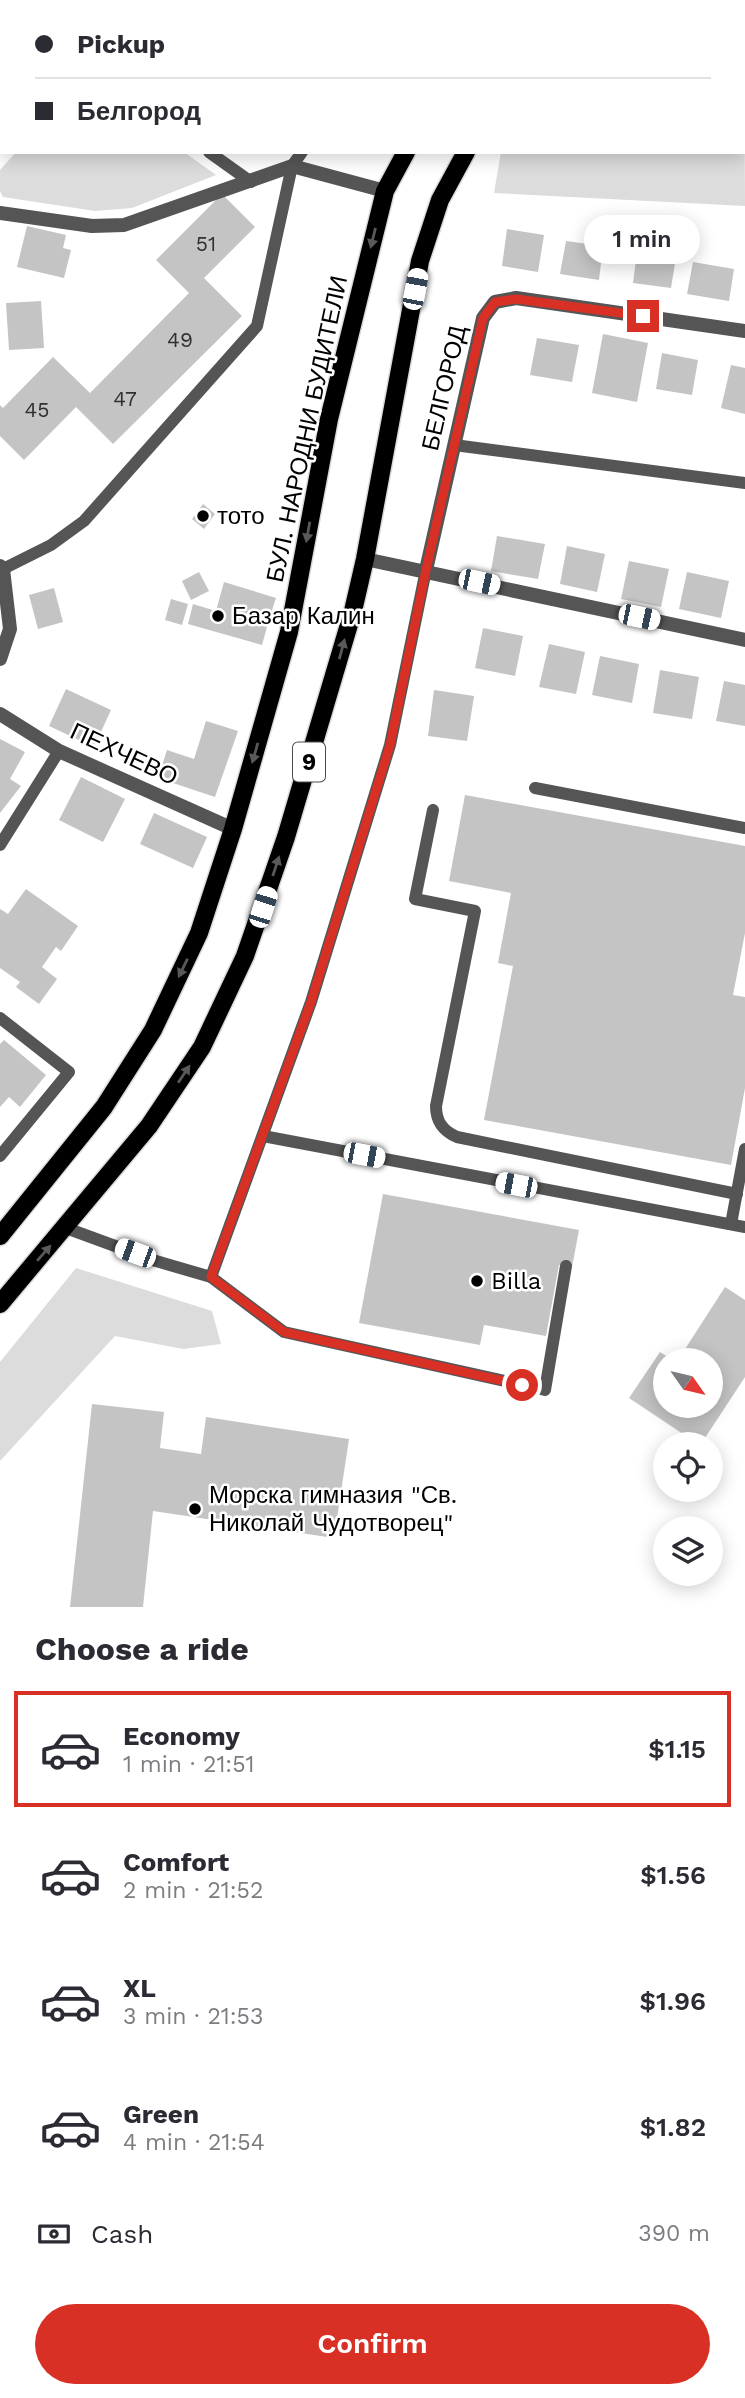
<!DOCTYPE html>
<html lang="en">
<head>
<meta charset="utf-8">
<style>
	:root { --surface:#fff; --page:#f2f2f3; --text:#2b2b33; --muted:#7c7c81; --line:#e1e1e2; --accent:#d93025 }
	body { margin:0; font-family:"Work Sans",sans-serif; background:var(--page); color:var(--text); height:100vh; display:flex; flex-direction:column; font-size:26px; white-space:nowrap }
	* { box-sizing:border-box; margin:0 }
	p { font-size:23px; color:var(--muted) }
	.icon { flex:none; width:38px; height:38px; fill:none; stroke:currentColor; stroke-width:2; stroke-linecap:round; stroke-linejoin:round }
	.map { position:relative; height:1607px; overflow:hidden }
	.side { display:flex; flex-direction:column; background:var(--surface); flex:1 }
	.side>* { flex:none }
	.banner { position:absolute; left:0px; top:0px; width:746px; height:154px; box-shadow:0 4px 18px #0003; display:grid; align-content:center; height:154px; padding:0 35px; background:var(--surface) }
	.needle { width:46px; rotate:124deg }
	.controls { position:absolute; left:653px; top:1348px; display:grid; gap:14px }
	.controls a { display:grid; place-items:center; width:70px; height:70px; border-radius:50%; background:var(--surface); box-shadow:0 4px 18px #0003; font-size:35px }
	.end { position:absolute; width:32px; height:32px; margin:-16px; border:9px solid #d93025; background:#fff; box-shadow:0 0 0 4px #fff }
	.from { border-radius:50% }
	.bubble { position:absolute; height:49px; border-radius:24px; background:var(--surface); box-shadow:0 4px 18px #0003; font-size:23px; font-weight:600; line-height:49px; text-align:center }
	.car { position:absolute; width:21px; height:42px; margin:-21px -10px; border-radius:9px; box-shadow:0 0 5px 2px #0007; background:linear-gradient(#fff 24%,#345 0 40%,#fff 0 76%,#345 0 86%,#fff 0) }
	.banner b { display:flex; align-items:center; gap:24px; height:66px; font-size:26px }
	.banner b+b { border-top:2px solid var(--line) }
	.banner i { width:18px; height:18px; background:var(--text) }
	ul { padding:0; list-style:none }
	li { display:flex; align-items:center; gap:21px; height:116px; margin:0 14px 10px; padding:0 21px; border:4px solid transparent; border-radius:0px }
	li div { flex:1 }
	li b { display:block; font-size:26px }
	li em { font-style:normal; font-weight:600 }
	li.on { border-color:var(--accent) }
	li>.icon { width:63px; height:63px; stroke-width:1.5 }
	h2 { padding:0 35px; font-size:32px; line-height:84px }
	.pay { display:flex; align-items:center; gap:18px; height:77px; padding:0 35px; font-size:26px }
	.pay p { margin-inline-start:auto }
	.cta { display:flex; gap:14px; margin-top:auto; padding:14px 35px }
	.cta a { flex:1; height:80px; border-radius:42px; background:var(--accent); color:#fff; font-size:28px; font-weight:600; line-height:80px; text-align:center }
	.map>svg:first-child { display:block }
</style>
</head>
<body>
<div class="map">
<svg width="745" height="1607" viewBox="0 0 745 1607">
	<rect width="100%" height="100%" fill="#fff"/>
	<!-- green -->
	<g fill="#dcdcdc">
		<path d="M744 3 745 206 494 193 501 152H744Z"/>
		<path d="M16 152H184L216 175 132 208 95 211 3 197 0 191V170Z"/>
		<path d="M76 1268 212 1311 221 1344 183 1349 115 1336 0 1461V1362Z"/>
	</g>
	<!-- building -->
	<g fill="#c4c4c4">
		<path d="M222 194 255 227 204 278 242 316 113 444 76 407 24 460 0 436V405L3 408 53 357 90 393 189 293 156 260Z"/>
		<path d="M27 226 66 235 63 248 71 250 64 278 17 267Z"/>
		<path d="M507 229 544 235 538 272 502 266Z"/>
		<path d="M566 241 603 246 599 280 560 274Z"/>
		<path d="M637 252 676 257 671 288 633 283Z"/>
		<path d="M693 262 734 269 729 301 687 294Z"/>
		<path d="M41 301 44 348 9 350 6 303Z"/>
		<path d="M603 334 648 343 637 402 592 393Z"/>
		<path d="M537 338 579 345 572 382 530 375Z"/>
		<path d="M662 353 698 360 692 395 656 389Z"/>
		<path d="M731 365 745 368V414L721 408Z"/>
		<path d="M203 504 215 514 204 529 192 519Z"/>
		<path d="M497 536 545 544 538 579 491 571Z"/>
		<path d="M567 546 605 554 597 592 560 584Z"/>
		<path d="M629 561 669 569 661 607 621 599Z"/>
		<path d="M199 572 209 591 191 600 182 581Z"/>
		<path d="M687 572 729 581 721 618 679 609Z"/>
		<path d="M224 582 276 598 269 619 248 613 245 620 267 627 262 645 188 624 193 604 216 611Z"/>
		<path d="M54 588 63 622 38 629 29 595Z"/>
		<path d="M171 599 188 604 182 625 165 620Z"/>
		<path d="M483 628 523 636 515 676 475 668Z"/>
		<path d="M549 644 585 652 576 694 539 687Z"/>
		<path d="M600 656 639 664 632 703 592 695Z"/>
		<path d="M660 670 699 677 692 719 653 713Z"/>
		<path d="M724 681 745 685V726L716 721Z"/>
		<path d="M66 689 111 710 94 747 49 726Z"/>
		<path d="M434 690 474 696 467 741 428 736Z"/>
		<path d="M206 721 238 731 215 797 158 778 167 750 194 759Z"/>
		<path d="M0 739 25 752 10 779 21 786 0 813Z"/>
		<path d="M81 777 125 799 103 842 59 820Z"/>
		<path d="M465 795 745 846V933L733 995 745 997V1088L731 1165 484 1120 513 966 498 963 511 893 449 881Z"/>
		<path d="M154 813 207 837 193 868 140 844Z"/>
		<path d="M26 889 78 926 61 951 56 947 42 967 57 979 39 1004 16 987 20 982 0 968V909L8 914Z"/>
		<path d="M4 1040 46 1075 20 1107 9 1097 0 1107V1044Z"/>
		<path d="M383 1194 579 1230 572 1267 559 1265 546 1336 484 1325 480 1345 359 1323Z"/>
		<path d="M725 1287 745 1300V1377L701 1444H698L629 1398 660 1352 672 1360H665V1405H710V1360H678Z"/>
		<path d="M92 1404 164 1412 160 1448 201 1454 206 1417 349 1439 334 1538 153 1511 143 1607H70Z"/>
	</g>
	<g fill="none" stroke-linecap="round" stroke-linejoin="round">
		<defs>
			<g id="primary">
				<path d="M504 2 506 0"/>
				<path d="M580 2 581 0"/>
				<path d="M0 1236 104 1107 153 1030 199 933 233 829 289 632 329 419 385 191 406 152"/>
				<path d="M0 1304 149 1126 202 1047 245 956 286 837 353 611 365 559 420 261 440 200 466 152"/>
			</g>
		</defs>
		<!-- primary casing -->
		<use href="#primary" stroke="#dbdbdb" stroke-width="21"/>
		<!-- service -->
		<g stroke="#555" stroke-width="12">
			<path d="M413 2 414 0"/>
			<path d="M0 13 2 14"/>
			<path d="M209 152 251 182"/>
			<path d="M454 445 745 483"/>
			<path d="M3 569 51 545 84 521 257 326 292 166 302 152"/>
			<path d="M535 788 745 828"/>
			<path d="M433 810 415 899 475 911 436 1106C436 1122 443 1131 457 1137L737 1194"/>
			<path d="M0 845 59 751"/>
			<path d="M0 1018 69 1072 0 1156"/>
			<path d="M263 1136 745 1227"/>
			<path d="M731 1224 745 1149"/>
			<path d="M66 1228 156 1261 211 1277 311 1002 390 745 426 570"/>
			<path d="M211 1277 284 1332 545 1390 566 1266"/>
		</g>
		<!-- minor -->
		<g stroke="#555" stroke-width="14">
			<path d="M69 0V2"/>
			<path d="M0 145 2 144"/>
			<path d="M0 213 92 226 124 225 292 166 385 191"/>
			<path d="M365 559 745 640"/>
			<path d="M0 566 3 569 10 629 0 659"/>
			<path d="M426 570 483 318 495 302 516 298 745 331"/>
			<path d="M0 714 59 751 233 829"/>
		</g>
		<!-- primary -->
		<use href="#primary" stroke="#000" stroke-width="18"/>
	</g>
	<!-- one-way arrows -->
	<defs><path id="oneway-solid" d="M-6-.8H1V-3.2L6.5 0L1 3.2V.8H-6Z" transform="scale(1.75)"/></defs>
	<g fill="#595959">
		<use href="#oneway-solid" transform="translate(373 238) rotate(104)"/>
		<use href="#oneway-solid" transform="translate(308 532) rotate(100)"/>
		<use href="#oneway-solid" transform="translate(342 649) rotate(-75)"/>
		<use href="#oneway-solid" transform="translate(255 753) rotate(106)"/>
		<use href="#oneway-solid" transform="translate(276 866) rotate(-72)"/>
		<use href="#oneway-solid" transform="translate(183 968) rotate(116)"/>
		<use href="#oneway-solid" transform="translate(184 1074) rotate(-56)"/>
		<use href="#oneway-solid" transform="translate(44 1253) rotate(-49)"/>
	</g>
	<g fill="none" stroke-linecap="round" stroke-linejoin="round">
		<!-- route -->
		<path stroke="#d93025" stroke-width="9" d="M522 1385 284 1332 211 1277 311 1002 390 745 426 570 483 318 495 302 516 299 643 316"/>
	</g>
	<!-- markers -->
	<g fill="#000" stroke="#fff" stroke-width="2.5">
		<circle cx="203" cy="516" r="7"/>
		<circle cx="218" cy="616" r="7"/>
		<circle cx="477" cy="1281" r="7"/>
		<circle cx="195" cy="1509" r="7"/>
	</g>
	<g text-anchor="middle" stroke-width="5" stroke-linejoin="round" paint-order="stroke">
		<!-- number labels -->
		<g font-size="21" fill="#313131">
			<text x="206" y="251">51</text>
			<text x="180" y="347">49</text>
			<text x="125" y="406">47</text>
			<text x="37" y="417">45</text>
		</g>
		<!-- shield labels -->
		<rect fill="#fff" stroke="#4c4c4c" stroke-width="2" x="293" y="742.5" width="32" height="39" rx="5"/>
		<g font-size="23" font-weight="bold" fill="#000">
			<text x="309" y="770">9</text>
		</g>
		<!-- street labels -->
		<g font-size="24" fill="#000" stroke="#fff">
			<text transform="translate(444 388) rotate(-77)" y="8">БЕЛГОРОД</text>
			<text transform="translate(307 429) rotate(-78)" y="8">БУЛ. НАРОДНИ БУДИТЕЛИ</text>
			<text transform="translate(124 754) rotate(25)" y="8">ПЕХЧЕВО</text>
		</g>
		<!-- poi labels -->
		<g font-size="24" fill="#000" stroke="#fff" text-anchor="start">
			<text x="217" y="524">тото</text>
			<text x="232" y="624">Базар Калин</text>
			<text x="491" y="1289">Billa</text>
			<text x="209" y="1503">Морска гимназия "Св.<tspan x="209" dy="28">Николай Чудотворец"</tspan></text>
		</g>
	</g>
</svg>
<div class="controls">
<a><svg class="needle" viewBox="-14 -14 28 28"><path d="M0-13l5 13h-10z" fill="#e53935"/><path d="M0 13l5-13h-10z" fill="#7c7c81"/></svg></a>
<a><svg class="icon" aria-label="locate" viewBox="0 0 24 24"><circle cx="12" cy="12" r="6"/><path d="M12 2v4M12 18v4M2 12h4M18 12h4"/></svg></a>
<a><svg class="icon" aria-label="layers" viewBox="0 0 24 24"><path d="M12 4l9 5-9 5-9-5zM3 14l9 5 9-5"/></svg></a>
</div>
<i class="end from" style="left:522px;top:1385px"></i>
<i class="end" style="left:643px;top:316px"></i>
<div class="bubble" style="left:584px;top:215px;width:116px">1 min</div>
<i class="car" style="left:415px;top:289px;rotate:11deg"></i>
<i class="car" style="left:479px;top:582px;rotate:102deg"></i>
<i class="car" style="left:639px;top:617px;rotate:102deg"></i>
<i class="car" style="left:263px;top:907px;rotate:18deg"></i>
<i class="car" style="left:364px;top:1155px;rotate:101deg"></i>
<i class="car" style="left:516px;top:1185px;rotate:281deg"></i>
<i class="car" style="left:135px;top:1253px;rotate:290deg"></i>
<div class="banner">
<b><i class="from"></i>Pickup</b>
<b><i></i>Белгород</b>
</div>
</div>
<section class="side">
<h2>Choose a ride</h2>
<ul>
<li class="on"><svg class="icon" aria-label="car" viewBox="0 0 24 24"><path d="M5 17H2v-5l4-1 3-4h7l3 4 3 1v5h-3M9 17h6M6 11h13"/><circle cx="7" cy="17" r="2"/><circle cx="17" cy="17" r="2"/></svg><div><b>Economy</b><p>1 min · 21:51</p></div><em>$1.15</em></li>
<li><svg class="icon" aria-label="car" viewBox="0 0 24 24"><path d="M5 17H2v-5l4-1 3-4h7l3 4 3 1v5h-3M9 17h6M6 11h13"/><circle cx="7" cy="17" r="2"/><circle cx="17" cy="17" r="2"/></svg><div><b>Comfort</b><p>2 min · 21:52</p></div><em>$1.56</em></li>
<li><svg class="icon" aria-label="car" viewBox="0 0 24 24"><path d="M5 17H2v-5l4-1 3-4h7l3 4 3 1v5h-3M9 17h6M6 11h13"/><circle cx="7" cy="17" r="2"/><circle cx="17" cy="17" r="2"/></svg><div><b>XL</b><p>3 min · 21:53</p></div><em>$1.96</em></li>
<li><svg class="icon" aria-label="car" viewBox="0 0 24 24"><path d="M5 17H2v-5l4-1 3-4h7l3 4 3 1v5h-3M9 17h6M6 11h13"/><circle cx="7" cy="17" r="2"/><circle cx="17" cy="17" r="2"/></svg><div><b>Green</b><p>4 min · 21:54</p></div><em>$1.82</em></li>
</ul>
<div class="pay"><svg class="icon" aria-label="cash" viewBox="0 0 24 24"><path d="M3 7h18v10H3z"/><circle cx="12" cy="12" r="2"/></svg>Cash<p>390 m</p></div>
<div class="cta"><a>Confirm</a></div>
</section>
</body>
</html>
